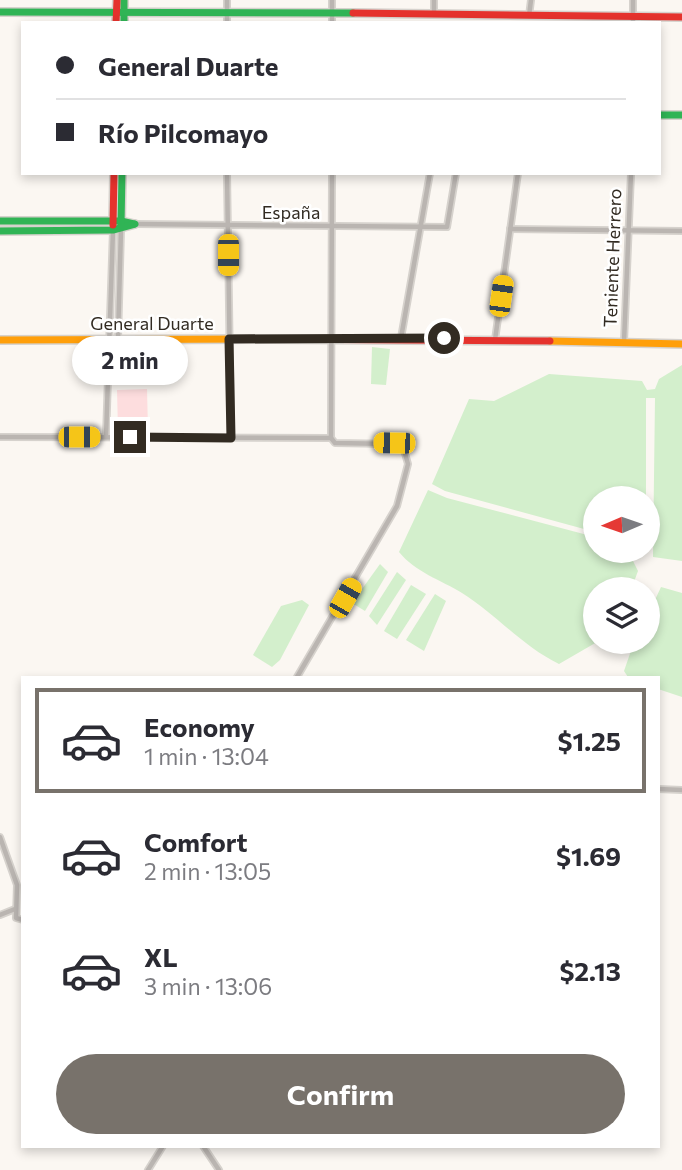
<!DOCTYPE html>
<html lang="en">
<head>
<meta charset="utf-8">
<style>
	:root { --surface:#fff; --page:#f7f7f7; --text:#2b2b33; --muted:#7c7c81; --line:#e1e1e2; --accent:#78726b }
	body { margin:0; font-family:Commissioner,sans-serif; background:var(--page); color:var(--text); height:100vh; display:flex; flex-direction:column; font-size:26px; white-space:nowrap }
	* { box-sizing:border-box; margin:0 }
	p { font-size:23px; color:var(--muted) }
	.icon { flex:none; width:38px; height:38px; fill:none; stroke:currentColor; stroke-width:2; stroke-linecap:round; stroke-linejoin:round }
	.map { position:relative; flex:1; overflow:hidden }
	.details { position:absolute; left:21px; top:676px; width:639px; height:472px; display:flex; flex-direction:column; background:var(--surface); border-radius:0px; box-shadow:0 4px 10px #0003 }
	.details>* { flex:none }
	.banner { position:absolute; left:21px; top:21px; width:640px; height:154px; border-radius:0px; box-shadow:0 4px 10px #0003; display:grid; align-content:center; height:154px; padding:0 35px; background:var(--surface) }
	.needle { width:46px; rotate:268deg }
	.fabs { position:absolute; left:583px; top:486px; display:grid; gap:14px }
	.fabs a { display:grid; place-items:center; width:77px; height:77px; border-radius:50%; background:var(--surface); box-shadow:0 4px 10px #0003; font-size:35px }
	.end { position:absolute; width:32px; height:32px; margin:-16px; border:9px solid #322b22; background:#fff; box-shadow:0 0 0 4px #fff }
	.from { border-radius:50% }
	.bubble { position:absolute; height:49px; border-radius:24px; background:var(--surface); box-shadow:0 4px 10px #0003; font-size:23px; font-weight:700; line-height:49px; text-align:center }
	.car { position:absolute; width:21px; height:42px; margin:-21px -10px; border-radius:9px; box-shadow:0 0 5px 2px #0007; background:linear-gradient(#f5c518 24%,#345 0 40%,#f5c518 0 76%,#345 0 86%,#f5c518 0) }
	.banner b { display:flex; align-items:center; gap:24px; height:66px; font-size:26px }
	.banner b+b { border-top:2px solid var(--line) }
	.banner i { width:18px; height:18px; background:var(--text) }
	ul { padding:12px 0 0; list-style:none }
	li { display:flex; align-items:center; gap:21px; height:105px; margin:0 14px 10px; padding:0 21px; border:4px solid transparent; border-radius:0px }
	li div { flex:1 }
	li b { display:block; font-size:26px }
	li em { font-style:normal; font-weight:700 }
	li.current { border-color:var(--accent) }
	li>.icon { width:63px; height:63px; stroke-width:1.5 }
	.cta { display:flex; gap:14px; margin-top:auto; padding:14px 35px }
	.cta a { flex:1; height:80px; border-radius:42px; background:var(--accent); color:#fff; font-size:28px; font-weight:700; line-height:80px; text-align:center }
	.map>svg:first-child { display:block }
</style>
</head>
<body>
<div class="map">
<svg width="682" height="1170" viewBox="0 0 682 1170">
	<rect width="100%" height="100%" fill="#fbf7f2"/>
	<!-- green -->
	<path fill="#fdddde" d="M147 389 148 430H118L117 390Z"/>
	<!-- water -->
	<g fill="#d3efcc">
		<path d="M372 347 390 349 386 385 371 384Z"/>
		<path d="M682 365V561L653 557 655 398H646V499H595V532L445 491 432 484 469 399 494 401 549 374 642 381 647 390 655 389 659 379Z"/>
		<path d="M428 490 447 498 595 537V551H628L638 571 631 590H595L597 642 559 664C522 646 497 615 462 593 441 580 415 572 399 552Z"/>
		<path d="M380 564 388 572 365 611 352 603Z"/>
		<path d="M397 572 406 580 377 625 369 616Z"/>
		<path d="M411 585 426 594 397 639 384 631Z"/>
		<path d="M661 587 682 593V697L658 689V677H628L624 671 634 642H648V615Z"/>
		<path d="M435 594 446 601 424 651 406 640Z"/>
		<path d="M302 600 309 605 280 660 272 667 253 655 281 606Z"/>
	</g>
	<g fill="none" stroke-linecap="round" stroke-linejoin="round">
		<defs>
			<g id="street">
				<path d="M633 0V23"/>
				<path d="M434 13V0"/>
				<path d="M529 16 531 0"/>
				<path d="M227 23V0"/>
				<path d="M332 23V0"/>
				<path d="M227 173 231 437"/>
				<path d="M136 224 447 227 456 173"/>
				<path d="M510 229 682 231"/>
				<path d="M401 338 430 173"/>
				<path d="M495 340 518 173"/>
				<path d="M624 342 631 173"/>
				<path d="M113 354 118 339 121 229"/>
				<path d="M0 437 331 438 335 443 394 444 404 450 408 464 397 506 297 677"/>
				<path d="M106 437 113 230"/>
				<path d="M331 438 332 173"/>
				<path d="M658 789 682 790"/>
				<path d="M0 837 17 885 16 918 23 920"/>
				<path d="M0 915 15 909"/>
				<path d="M203 1146 219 1170"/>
				<path d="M148 1170 163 1146"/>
			</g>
			<g id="fast">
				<path d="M124 0V23"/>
				<path d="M0 12 353 13"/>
				<path d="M660 115H682"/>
				<path d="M0 221H121L134 224"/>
				<path d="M121 225 122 173"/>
				<path d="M0 231 113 230 135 224"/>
			</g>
			<g id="slow">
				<path d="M0 340 271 339"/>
				<path d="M550 341 682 344"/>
			</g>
			<g id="jam">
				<path d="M353 13 682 17"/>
				<path d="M116 23 117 0"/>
				<path d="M113 225 114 173"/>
				<path d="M271 339 550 341"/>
			</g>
		</defs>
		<!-- street casing -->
		<use href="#street" stroke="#d6d2cd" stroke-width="8"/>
		<!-- fast casing -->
		<use href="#fast" stroke="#d6d2cd" stroke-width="10"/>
		<!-- slow casing -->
		<use href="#slow" stroke="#d6d2cd" stroke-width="10"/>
		<!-- jam casing -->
		<use href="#jam" stroke="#d6d2cd" stroke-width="10"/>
		<!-- street -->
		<use href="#street" stroke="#bab5b1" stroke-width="4.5"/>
		<!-- fast -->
		<use href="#fast" stroke="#30b455" stroke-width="7"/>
		<!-- slow -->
		<use href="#slow" stroke="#ff9f0a" stroke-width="7"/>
		<!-- jam -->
		<use href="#jam" stroke="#e5322d" stroke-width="7"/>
	</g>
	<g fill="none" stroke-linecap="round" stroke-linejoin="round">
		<!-- route -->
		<path stroke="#322b22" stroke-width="9" d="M130 437 231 438 229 339 444 338"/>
	</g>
	<g text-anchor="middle" stroke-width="5" stroke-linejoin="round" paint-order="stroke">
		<!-- street labels -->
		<g font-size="18" fill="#322b22" stroke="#fff">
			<text x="291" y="219">España</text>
			<text transform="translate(613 258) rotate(-88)" y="6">Teniente Herrero</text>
			<text x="152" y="330">General Duarte</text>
		</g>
	</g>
</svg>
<div class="fabs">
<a><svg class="needle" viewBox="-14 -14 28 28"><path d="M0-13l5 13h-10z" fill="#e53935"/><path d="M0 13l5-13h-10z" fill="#7c7c81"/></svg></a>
<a><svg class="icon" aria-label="layers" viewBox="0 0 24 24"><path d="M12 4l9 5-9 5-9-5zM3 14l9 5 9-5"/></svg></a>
</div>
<i class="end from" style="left:444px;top:338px"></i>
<i class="end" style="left:130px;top:437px"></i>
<div class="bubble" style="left:72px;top:336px;width:116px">2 min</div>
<i class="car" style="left:228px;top:255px;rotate:180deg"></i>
<i class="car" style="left:501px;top:296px;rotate:8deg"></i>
<i class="car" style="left:79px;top:437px;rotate:90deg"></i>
<i class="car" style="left:394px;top:443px;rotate:271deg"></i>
<i class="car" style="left:345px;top:598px;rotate:30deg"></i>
<div class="banner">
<b><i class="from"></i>General Duarte</b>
<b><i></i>Río Pilcomayo</b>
</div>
<section class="details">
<ul>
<li class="current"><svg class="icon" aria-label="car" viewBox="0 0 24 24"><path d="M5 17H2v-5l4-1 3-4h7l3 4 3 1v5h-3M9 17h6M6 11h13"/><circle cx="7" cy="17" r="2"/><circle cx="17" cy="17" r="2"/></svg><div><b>Economy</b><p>1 min · 13:04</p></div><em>$1.25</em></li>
<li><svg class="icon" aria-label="car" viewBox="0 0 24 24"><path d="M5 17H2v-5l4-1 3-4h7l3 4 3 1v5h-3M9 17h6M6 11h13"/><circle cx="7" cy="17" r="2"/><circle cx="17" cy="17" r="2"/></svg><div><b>Comfort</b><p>2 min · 13:05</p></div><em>$1.69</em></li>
<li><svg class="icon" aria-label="car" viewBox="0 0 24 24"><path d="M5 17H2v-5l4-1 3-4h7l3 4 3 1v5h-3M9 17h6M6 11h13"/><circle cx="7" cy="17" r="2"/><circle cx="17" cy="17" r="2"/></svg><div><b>XL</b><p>3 min · 13:06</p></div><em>$2.13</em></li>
</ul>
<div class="cta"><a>Confirm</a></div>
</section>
</div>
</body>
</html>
